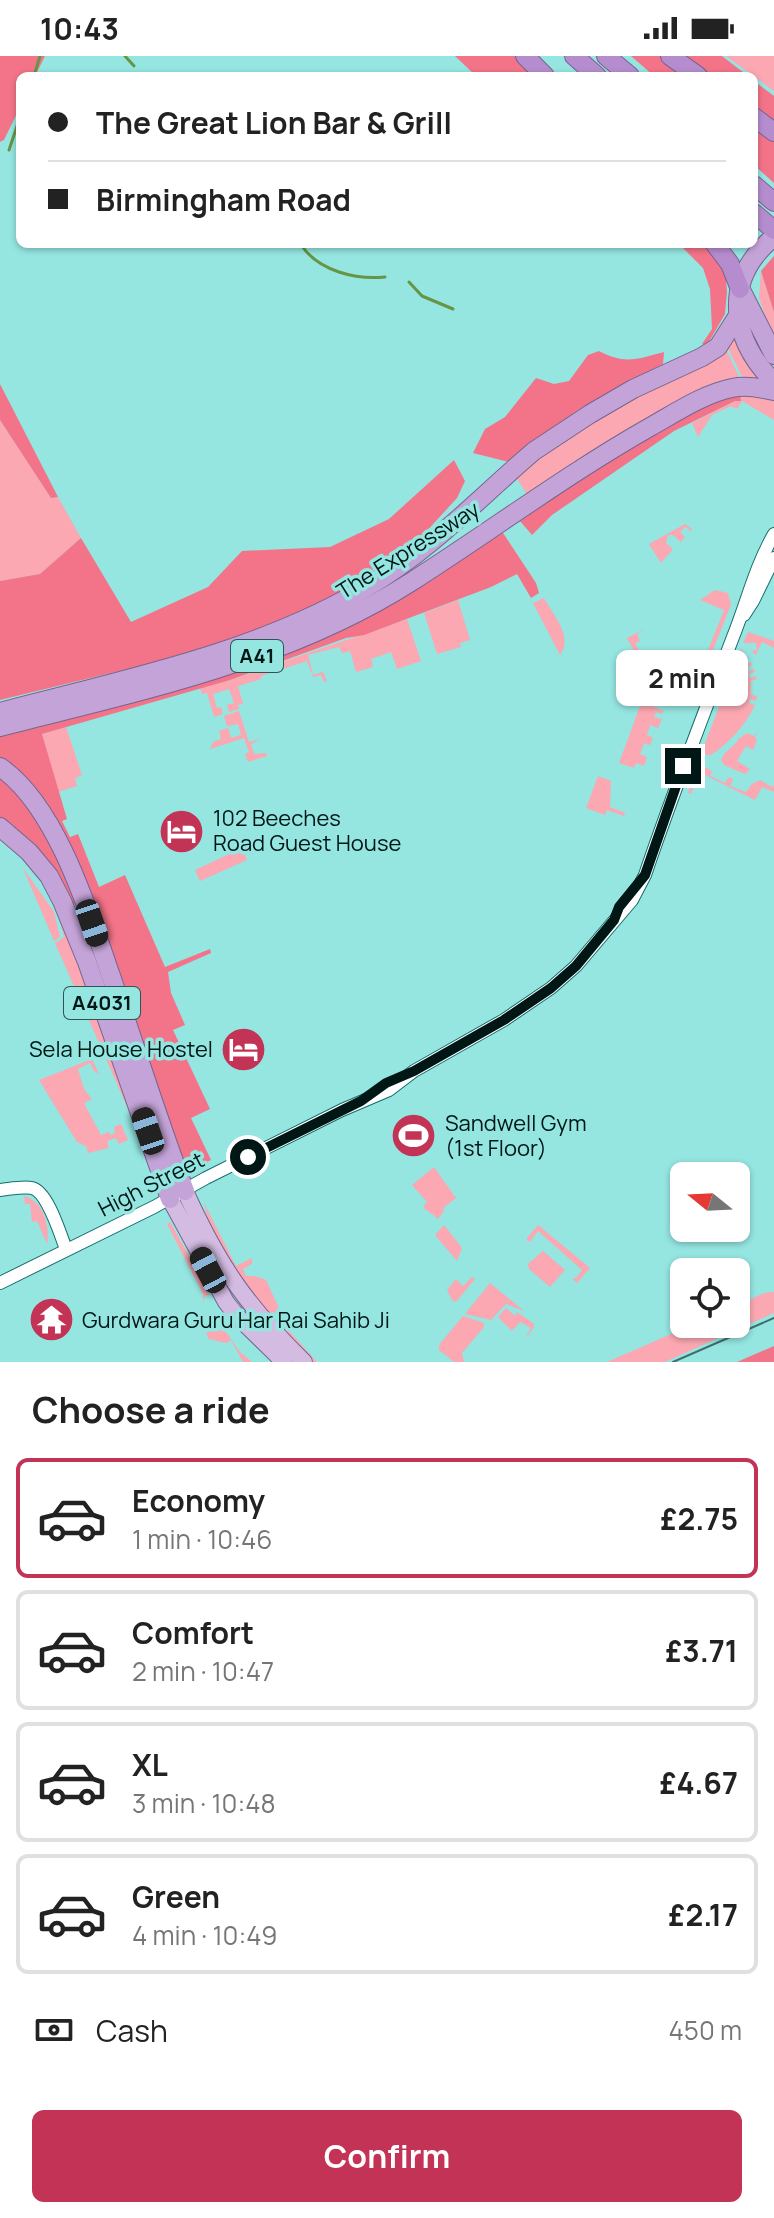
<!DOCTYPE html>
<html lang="en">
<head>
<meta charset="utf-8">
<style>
	:root { --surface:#fff; --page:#f2f2f2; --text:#222; --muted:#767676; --line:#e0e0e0; --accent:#c33356 }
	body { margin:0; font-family:Manrope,sans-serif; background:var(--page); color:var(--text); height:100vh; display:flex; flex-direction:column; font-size:30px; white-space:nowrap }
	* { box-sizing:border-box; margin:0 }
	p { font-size:26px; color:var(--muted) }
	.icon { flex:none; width:44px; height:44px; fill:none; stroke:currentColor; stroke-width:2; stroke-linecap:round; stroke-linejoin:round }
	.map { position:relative; height:1306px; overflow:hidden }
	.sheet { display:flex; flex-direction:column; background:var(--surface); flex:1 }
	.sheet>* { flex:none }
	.guide { position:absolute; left:16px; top:16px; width:742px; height:176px; border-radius:12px; box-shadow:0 2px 6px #0004; display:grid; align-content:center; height:176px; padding:0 32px; background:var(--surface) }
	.needle { width:52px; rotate:288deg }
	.fabs { position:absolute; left:670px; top:1106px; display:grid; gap:16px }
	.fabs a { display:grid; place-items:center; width:80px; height:80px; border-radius:12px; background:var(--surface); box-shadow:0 2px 6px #0004; font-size:40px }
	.end { position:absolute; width:36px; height:36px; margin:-18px; border:10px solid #001716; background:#fff; box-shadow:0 0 0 4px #fff }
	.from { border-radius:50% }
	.bubble { position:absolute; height:56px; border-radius:12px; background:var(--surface); box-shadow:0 2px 6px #0004; font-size:26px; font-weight:700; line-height:56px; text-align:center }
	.car { position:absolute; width:24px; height:48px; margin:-24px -12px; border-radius:10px; box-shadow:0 0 6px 2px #0007; background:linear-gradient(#222 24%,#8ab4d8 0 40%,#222 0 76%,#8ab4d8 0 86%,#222 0) }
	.guide b { display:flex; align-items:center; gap:28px; height:76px; font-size:30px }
	.guide b+b { border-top:2px solid var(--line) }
	.guide i { width:20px; height:20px; background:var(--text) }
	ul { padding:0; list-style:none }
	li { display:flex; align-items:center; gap:24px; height:120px; margin:0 16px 12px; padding:0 16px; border:4px solid var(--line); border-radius:12px }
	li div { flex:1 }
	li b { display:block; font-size:30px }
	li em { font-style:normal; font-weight:700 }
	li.on { border-color:var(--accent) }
	li>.icon { width:72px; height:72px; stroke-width:1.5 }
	h2 { padding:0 32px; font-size:36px; line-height:96px }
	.pay { display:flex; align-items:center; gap:20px; height:88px; padding:0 32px; font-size:30px }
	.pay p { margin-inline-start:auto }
	.primary-button { display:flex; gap:16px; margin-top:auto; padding:16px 32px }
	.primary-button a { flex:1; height:92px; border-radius:12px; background:var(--accent); color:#fff; font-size:32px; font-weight:700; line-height:92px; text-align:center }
	.status { display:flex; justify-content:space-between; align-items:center; height:56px; padding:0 40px; background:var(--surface); direction:ltr }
	.status svg { height:22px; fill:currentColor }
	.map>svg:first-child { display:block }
</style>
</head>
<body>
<div class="status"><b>10:43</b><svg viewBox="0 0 49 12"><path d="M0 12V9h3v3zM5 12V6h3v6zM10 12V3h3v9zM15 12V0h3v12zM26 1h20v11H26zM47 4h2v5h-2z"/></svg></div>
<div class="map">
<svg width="774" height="1306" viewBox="0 0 774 1306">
	<rect width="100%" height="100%" fill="#95e5e1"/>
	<!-- green -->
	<g fill="#fba8b2">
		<path d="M726 0H774V35Z"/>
		<path d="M761 215 774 256V286L759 242Z"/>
		<path d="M735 282 746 307 759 324 744 325 728 292Z"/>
		<path d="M726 293 741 325 529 441 515 420 530 406 633 340 662 330 704 309Z"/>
		<path d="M740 338 774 345V364L742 345 737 353 731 350 712 359 698 381 692 367 735 345H741Z"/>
		<path d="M0 364 51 442 58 441 81 482 40 518 0 525Z"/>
		<path d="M685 468 692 473 691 475 685 471 680 476 685 481 681 486 673 479H668L666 487 673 493 661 507 649 488Z"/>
		<path d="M715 534 728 537 731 549 691 648 670 640 668 643 659 639 654 651 664 655 662 658 656 656 654 661 662 663 658 672 650 669 647 679 653 682 650 689 644 687 640 698 647 701 644 710 636 707 634 712 619 707 640 650 633 647 641 628 633 625 640 606 627 582 644 573 637 578 640 585 635 587 646 608 643 610 646 616 641 614 639 617 644 620 642 626 688 644 724 554 700 544Z"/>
		<path d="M544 542C553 559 574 581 560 599L533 547Z"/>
		<path d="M458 544 470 584 460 587 461 591 437 598 424 557Z"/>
		<path d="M407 563 421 605 397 613 391 596 371 603 373 611 356 616 350 595 342 597 339 591 308 599 313 619 323 616 327 625 324 626 321 619 313 621 307 605 261 620V623L238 630 243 648 238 649 239 653 229 656 227 649 234 647 229 633 213 638 217 652 221 651 223 658 214 661 207 637 202 638 200 631 230 624Z"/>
		<path d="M748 576 774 585V592L762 586 756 599 751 595 757 594 756 587H743Z"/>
		<path d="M741 593 748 602 743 605 744 609 751 606 752 609 746 612 747 616 754 613 755 616 748 618 750 622 756 620 757 623 751 625V639L757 640 756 645 750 643 749 647 755 649C745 670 730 686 711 699L701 698Z"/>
		<path d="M239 655 249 686 261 683 251 688 254 698 266 697 267 700 248 706 245 698 249 696 244 682 210 693 213 686 221 683 219 675 228 672 231 682 241 679 238 668 227 670 224 660Z"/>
		<path d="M66 671 82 719 75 722 77 730 58 736 42 678Z"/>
		<path d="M747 677 754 680 757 677 755 682 757 684 753 694 746 690 737 705 750 713 745 718 724 709 721 704 724 698 738 685 737 684Z"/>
		<path d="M701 709 712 715 710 720 725 727 729 721 733 723 730 730 746 736 752 728 760 724 772 731 774 729V736L762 731 755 744 699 716 691 738 688 737 697 710Z"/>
		<path d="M598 720 611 725 610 751 625 757 624 760 607 754 605 759 586 752Z"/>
		<path d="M242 792 247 804 200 825 195 814Z"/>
		<path d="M23 812 54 856 60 881 54 885Z"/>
		<path d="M60 856 139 1078 55 887 64 881 58 857Z"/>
		<path d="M92 1003 99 1018 94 1015 90 1007 78 1013 84 1033 92 1043 84 1047 101 1079 109 1076 111 1079 115 1077 114 1071 121 1068 128 1084 119 1088 116 1082 107 1085 109 1092 88 1097 86 1090 77 1086 39 1024Z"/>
		<path d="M434 1111 456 1142 443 1152 444 1155 438 1163 423 1151 427 1146 412 1129Z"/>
		<path d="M24 1140C44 1146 50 1169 47 1188L37 1165 32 1166 30 1148H25Z"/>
		<path d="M204 1147 236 1210 252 1202V1208L243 1213 246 1220H255L266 1224 290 1276 317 1306H312C264 1265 235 1216 204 1163L207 1160Z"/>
		<path d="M170 1166 210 1237 204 1242 203 1248V1238L167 1168Z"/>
		<path d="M444 1169 462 1192 457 1205 435 1179Z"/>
		<path d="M538 1169 590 1212 577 1227 572 1223 576 1222 582 1214 538 1175 530 1186 526 1183Z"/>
		<path d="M543 1195 565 1214 550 1231 529 1213 528 1208Z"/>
		<path d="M472 1221 475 1223 456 1246 452 1244 447 1234 456 1223 463 1230Z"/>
		<path d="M490 1227 524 1255 506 1248 491 1264 465 1258Z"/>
		<path d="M774 1236V1257L665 1306H607L694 1268H736V1250L764 1237Z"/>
		<path d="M506 1252 515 1260 517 1256 534 1268 533 1273 525 1283 531 1272 520 1266 512 1275 498 1261Z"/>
		<path d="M463 1260 484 1267V1271L462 1297 464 1306H454L439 1294V1289Z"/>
		<path d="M215 1273 226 1276 240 1296 252 1306H243L231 1284 226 1287 209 1283 206 1277Z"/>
	</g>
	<!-- forest -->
	<g fill="#f37489">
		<path d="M0 0H45L35 20H20V51L4 84 0 86Z"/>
		<path d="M455 0H516L536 20H476Z"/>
		<path d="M631 0H662L689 20H654Z"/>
		<path d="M685 0H722L748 20H712Z"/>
		<path d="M754 25 774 40V65L754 51Z"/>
		<path d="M754 69 774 84V127L754 109Z"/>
		<path d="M679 188H709L725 212 727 236 725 258 707 289 702 288 712 273 710 233 703 212Z"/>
		<path d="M774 200V256L761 215Z"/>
		<path d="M599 295C626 309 637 303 664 296L663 308 578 354 509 406 473 397 485 373 505 361 536 322 554 328 569 325 588 299Z"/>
		<path d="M0 328 58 441 51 442 0 364Z"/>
		<path d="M740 336 741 345H735L674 375 552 459 532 479 520 465 529 459 526 454 589 414 719 341Z"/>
		<path d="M454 404 465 425 457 442 413 490 337 539 246 579 144 609 0 644V525L40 518 81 482 131 566 208 531 242 495 330 491 389 463Z"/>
		<path d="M493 477 496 481 503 477 536 527 539 537 531 542 517 518 491 531 364 579 346 582 230 624 42 678 67 763 62 765 70 781 78 778 99 831 125 819 165 911 210 893 211 897 168 916 171 937 185 969 173 974 210 1053 191 1062 211 1104 200 1109 186 1103 181 1104 140 977 88 835 0 706V677L261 604Z"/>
		<path d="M0 721 17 737 46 773 79 846 71 849 0 763Z"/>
		<path d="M774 1290V1306H737Z"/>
	</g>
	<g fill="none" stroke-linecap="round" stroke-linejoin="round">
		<!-- stream -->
		<g stroke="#669545" stroke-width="3">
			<path d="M125 0 134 10"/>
			<path d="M34 20 40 0"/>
			<path d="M9 94 20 61"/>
			<path d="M302 190C319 215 356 224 385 221"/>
			<path d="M409 226 422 240 453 253"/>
		</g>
		<defs>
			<g id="tertiary">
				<path d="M744 559 753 545 774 502"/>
				<path d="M0 1134C10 1133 23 1130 32 1132 48 1136 60 1178 66 1193"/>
				<path d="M0 1227 154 1151 206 1122 342 1054 389 1034 414 1015 504 964 551 932 576 910 632 844 645 819C672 739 703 660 733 581 747 546 755 511 774 478"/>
			</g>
			<g id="primary">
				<path d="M185 1135C219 1210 246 1249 304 1306"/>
				<path d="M170 1143 226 1246 238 1261 284 1306"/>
			</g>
			<g id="trunk">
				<path d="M774 181C722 223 730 282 774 326"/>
				<path d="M741 234 774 299"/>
				<path d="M0 656C125 623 257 597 369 530 431 494 480 441 534 395L590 358 633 333 702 301 718 291 737 261"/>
				<path d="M0 671C140 635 287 605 411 526 491 475 567 418 650 371 675 357 703 338 732 332 746 329 760 332 774 335"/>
				<path d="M0 711C57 750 89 857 111 920 136 992 158 1064 185 1135"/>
				<path d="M0 771 29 796 49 820 62 845 87 906 170 1143"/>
			</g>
			<g id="motorway">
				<path d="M525 0 545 20"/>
				<path d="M574 0 597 20"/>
				<path d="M606 0 630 20"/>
				<path d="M670 0 698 20"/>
				<path d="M754 61 774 76"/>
				<path d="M754 129 774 146"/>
				<path d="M754 157 774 174"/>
				<path d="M715 188 730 208 740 233"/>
			</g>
		</defs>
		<!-- tertiary casing -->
		<use href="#tertiary" stroke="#146d6a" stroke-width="14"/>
		<!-- primary casing -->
		<use href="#primary" stroke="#76648e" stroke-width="18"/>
		<!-- trunk casing -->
		<use href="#trunk" stroke="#76648e" stroke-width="20"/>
		<!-- motorway casing -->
		<use href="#motorway" stroke="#76648e" stroke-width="20"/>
		<!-- tertiary -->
		<use href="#tertiary" stroke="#fff" stroke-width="12"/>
		<!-- primary -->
		<use href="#primary" stroke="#d3bbe2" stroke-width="16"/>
		<!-- trunk -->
		<use href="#trunk" stroke="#c4a4d8" stroke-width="18"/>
		<!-- motorway -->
		<use href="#motorway" stroke="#b58dcf" stroke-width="18"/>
		<!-- tram -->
		<path stroke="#3e6d6a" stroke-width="2" d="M673 1306 774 1262"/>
	</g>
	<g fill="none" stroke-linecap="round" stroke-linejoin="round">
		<!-- route -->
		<path stroke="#001716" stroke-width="10" d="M248 1101 361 1045 386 1027 414 1015 504 964 551 932 576 910 614 864 619 851 645 819 683 710"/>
	</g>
	<!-- icons -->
	<defs>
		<symbol id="hotel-disc" viewBox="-11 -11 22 22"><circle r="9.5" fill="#c33356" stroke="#95e5e1"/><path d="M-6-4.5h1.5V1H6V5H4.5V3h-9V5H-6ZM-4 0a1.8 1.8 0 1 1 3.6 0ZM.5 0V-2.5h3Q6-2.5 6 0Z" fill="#fff"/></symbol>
		<symbol id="stadium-disc" viewBox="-11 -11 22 22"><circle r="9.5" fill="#c33356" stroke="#95e5e1"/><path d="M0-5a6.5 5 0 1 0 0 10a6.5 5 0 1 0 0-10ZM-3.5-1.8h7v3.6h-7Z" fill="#fff"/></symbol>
		<symbol id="temple-disc" viewBox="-11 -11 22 22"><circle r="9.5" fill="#c33356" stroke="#95e5e1"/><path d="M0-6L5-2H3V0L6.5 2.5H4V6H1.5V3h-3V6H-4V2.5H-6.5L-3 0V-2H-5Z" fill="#fff"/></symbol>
	</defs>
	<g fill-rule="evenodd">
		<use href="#hotel-disc" x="156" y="750" width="51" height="51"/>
		<use href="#hotel-disc" x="218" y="968" width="51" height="51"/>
		<use href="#stadium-disc" x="388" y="1054" width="51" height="51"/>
		<use href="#temple-disc" x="26" y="1238" width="51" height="51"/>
	</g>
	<g text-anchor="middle" stroke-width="7" stroke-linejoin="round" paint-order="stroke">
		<!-- shield labels -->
		<g fill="#95e5e1" stroke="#2d5553" stroke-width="2">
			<rect x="231" y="584" width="52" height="32" rx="6"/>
			<rect x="64" y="931" width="76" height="32" rx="6"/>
		</g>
		<g font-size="20" font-weight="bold" fill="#001716">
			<text x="257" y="607">A41</text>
			<text x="102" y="954">A4031</text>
		</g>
		<!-- street labels -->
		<g font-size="22" fill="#001716" stroke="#95e5e1">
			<text transform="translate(408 494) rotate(-32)" y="8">The Expressway</text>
			<text transform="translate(151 1128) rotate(-27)" y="8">High Street</text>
		</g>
		<!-- poi labels -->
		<g font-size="22" fill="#001716" stroke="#95e5e1" text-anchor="start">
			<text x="213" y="770">102 Beeches<tspan x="213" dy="25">Road Guest House</tspan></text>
			<text x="213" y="1001" text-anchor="end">Sela House Hostel</text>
			<text x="445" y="1075">Sandwell Gym<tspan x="445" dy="25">(1st Floor)</tspan></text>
			<text x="82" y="1272">Gurdwara Guru Har Rai Sahib Ji</text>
		</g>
	</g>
</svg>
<div class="fabs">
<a><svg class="needle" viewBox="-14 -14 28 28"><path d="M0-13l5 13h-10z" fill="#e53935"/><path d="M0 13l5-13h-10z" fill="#767676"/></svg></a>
<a><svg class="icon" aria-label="locate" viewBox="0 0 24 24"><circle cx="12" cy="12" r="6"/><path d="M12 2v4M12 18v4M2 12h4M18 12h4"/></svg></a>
</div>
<i class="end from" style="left:248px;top:1101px"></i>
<i class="end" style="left:683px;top:710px"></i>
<div class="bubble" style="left:616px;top:594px;width:132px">2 min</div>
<i class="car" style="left:92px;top:867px;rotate:161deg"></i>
<i class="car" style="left:148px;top:1075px;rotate:341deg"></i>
<i class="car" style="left:208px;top:1214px;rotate:332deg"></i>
<div class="guide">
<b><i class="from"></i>The Great Lion Bar &amp; Grill</b>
<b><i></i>Birmingham Road</b>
</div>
</div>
<section class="sheet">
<h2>Choose a ride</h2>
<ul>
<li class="on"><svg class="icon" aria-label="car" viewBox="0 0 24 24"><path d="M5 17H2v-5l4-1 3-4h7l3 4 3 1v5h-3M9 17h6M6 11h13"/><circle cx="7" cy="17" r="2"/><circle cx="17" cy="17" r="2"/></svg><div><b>Economy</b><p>1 min · 10:46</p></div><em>£2.75</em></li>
<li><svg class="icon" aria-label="car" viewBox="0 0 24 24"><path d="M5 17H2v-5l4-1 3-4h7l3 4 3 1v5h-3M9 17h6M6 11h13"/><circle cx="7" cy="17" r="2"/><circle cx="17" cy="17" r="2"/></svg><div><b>Comfort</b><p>2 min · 10:47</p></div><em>£3.71</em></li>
<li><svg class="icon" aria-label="car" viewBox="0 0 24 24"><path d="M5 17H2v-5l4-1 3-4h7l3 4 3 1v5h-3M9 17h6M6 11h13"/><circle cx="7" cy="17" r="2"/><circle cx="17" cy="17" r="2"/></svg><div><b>XL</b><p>3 min · 10:48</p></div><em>£4.67</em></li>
<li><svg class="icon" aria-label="car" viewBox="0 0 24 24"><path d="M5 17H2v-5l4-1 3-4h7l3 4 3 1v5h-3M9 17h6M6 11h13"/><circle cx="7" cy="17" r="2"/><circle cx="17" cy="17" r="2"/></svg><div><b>Green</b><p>4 min · 10:49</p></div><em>£2.17</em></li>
</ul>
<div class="pay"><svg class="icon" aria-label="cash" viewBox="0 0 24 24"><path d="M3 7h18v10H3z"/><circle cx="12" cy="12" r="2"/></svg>Cash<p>450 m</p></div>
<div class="primary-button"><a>Confirm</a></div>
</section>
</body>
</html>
